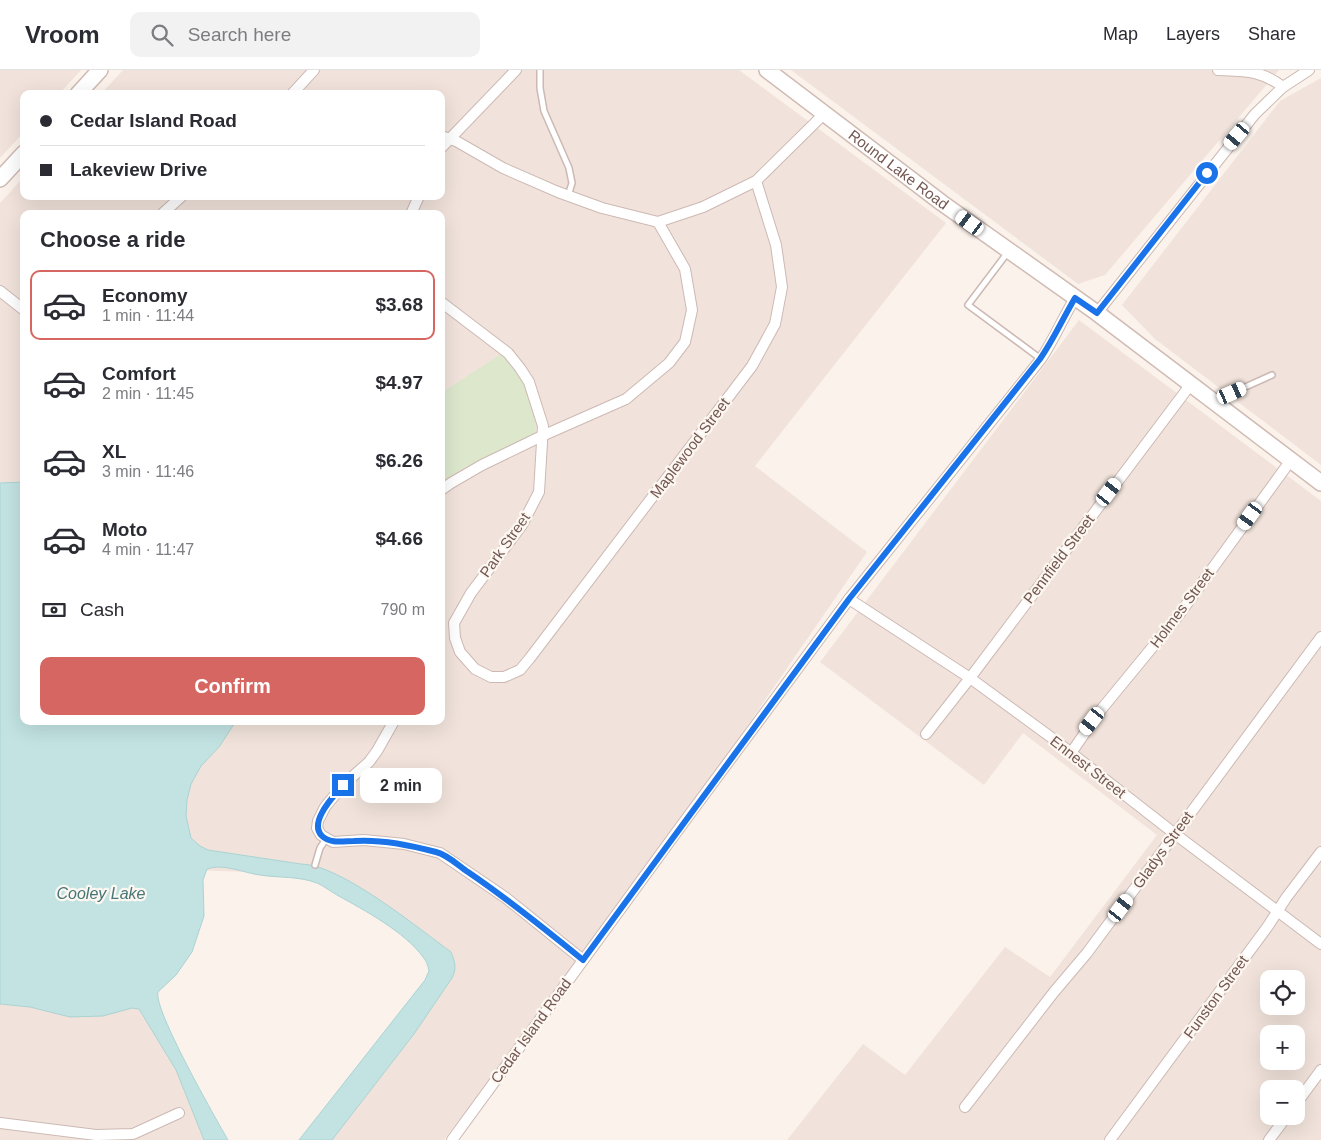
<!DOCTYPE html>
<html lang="en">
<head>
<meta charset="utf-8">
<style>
	:root { --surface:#fff; --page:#f2f2f3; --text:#2b2b33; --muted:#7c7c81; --line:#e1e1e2; --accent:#d56661 }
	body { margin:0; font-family:Arial,sans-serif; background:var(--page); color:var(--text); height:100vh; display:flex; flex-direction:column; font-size:19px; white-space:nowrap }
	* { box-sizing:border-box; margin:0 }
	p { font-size:16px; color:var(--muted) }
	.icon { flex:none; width:28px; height:28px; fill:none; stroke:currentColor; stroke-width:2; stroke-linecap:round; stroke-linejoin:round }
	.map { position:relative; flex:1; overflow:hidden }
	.details { position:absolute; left:20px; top:140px; width:425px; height:515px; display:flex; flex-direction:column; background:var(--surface); border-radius:10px; box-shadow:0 5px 20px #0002 }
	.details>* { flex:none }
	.guide { position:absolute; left:20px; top:20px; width:425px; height:110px; border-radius:10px; box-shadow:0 5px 20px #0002; display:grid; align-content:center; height:110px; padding:0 20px; background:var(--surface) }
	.buttons { position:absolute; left:1260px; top:900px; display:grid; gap:10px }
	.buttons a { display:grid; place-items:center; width:45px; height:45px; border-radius:10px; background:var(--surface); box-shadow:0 5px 20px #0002; font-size:25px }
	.end { position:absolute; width:22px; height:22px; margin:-11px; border:6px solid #1a73e8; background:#fff; box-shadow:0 0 0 2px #fff }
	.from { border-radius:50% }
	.bubble { position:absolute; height:35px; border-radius:10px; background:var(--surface); box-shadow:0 5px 20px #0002; font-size:16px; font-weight:700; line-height:35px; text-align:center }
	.car { position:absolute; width:15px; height:30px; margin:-15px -8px; border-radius:6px; box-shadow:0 0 4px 1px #0007; background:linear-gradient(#fff 24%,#345 0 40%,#fff 0 76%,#345 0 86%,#fff 0) }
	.guide b { display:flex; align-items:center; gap:18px; height:48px; font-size:19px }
	.guide b+b { border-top:1px solid var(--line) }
	.guide i { width:12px; height:12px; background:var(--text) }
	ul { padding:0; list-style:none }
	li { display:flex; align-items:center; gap:15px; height:70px; margin:0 10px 8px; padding:0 10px; border:2px solid transparent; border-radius:10px }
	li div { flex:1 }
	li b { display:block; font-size:19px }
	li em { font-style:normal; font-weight:700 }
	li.active { border-color:var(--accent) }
	li>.icon { width:45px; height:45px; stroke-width:1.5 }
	h2 { padding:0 20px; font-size:22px; line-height:60px }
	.pay { display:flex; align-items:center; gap:12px; height:55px; padding:0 20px; font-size:19px }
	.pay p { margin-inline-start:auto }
	.primary-button { display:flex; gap:10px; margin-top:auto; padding:10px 20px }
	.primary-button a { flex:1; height:58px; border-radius:10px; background:var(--accent); color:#fff; font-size:20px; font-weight:700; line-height:58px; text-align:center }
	header { display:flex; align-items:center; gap:30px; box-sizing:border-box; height:70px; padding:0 25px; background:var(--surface); border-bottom:1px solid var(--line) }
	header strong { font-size:24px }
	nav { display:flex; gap:28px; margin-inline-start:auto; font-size:18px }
	.search { width:350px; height:45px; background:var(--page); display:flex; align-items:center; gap:12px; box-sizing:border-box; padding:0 18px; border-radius:10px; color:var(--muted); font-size:19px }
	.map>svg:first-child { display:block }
</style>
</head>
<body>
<header>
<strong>Vroom</strong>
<div class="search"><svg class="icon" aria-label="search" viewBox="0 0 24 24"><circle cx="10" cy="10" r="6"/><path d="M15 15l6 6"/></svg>Search here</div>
<nav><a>Map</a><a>Layers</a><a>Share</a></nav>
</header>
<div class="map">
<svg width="1321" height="1070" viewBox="0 0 1321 1070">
	<rect width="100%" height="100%" fill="#fbf2ec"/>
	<!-- residential -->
	<g fill="#f1e3db" fill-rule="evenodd">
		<path d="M0 0H81L59 24H24V62L0 88Z"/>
		<path d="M123 0H739L946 153 755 396 867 482 646 803 444 1070H306L441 896 337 805 192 800 134 651H441V144H24V527L0 537V133L24 107V126H441V24H101Z"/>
		<path d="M791 0H1279L1105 205 1078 214Z"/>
		<path d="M1321 8V395L1155 269 1122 235 1280 31Z"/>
		<path d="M1079 250 1321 431V1070H787L863 974 905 1005 1005 877 1050 907 1157 765 1023 663 984 715 820 592ZM1269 909H1296V936H1269ZM1269 964H1296V991H1269ZM1269 1019H1296V1046H1269Z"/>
		<path d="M0 876 135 906 225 1070H0Z"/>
	</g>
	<!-- green -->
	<path fill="#dce7cc" d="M501 284C526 311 534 328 536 365L466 397 445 410 441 408V323Z"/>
	<!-- water -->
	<path fill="#c2e3e2" stroke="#aad3d2" d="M24 412V651H236L219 677 201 696 191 714 187 730 186 746 191 768 200 776 208 780 301 794C340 794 418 858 451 882 455 892 457 898 452 908L414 964 332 1070H299L425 910 429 901C428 896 427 892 423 887 405 862 364 840 337 825 330 821 324 816 317 813 299 806 278 808 260 805 244 803 223 793 207 799L203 810 204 846 192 882 176 905 158 922C153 939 216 1049 228 1070H204L176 1000 139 939 132 938 103 946 70 947 30 937 0 934V413Z"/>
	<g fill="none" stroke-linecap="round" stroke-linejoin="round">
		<defs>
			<g id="lane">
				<path d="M540 0V18L544 41 569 98 572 113 568 126"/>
				<path d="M1008 182 968 235 1041 289"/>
				<path d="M1220 333 1232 323 1272 305"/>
				<path d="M315 795 320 778 326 769"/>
			</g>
			<g id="street">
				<path d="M1218 0C1245 1 1261 0 1283 17"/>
				<path d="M292 24 314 0"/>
				<path d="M441 66 456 71 503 98 558 122 602 138 658 152 703 137 756 111 824 44"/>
				<path d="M441 78 516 0"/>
				<path d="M162 144 182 126"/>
				<path d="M411 144 419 126"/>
				<path d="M0 221 24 240"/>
				<path d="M441 232 508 283 520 298 529 312 543 356 539 422 522 455 471 523 454 553 455 568 460 582 475 599 491 607H504L520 600 530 588 752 296 775 254 782 217 776 175 756 111"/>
				<path d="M1097 243 1255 44 1283 17 1309 0"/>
				<path d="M441 420 451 413 482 395 542 366 626 329 669 293 685 272 692 240 685 199 658 152"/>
				<path d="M849 529 970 608 1052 668 1175 764 1321 874"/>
				<path d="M394 651 377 681 369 692 343 715 325 737 318 751 317 758 321 765 333 772 364 770 404 774 440 783 506 828 583 890"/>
				<path d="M926 664 970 608 1191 314"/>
				<path d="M1071 683 1100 641 1178 546 1291 390"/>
				<path d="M1296 1034 1321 1000"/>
				<path d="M965 1037 1054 922 1087 883 1321 567"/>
				<path d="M0 1053 96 1065 133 1064 179 1043"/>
				<path d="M452 1070 681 756 849 529 1041 289C1054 269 1063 248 1075 228"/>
				<path d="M1110 1070 1268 856 1286 828 1321 782"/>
				<path d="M1269 1070 1287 1046"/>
			</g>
			<g id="secondary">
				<path id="s1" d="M767 0 942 133 1097 243 1321 413"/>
				<path d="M78 24 100 0"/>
				<path d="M0 109 24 83"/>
			</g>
		</defs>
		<!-- lane casing -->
		<use href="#lane" stroke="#ccb9b3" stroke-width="8"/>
		<!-- street casing -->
		<use href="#street" stroke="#ccb9b3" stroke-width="12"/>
		<!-- secondary casing -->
		<use href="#secondary" stroke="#d0bbb3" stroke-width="18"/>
		<!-- lane -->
		<use href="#lane" stroke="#fff" stroke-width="5"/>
		<!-- street -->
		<use href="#street" stroke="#fff" stroke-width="10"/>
		<!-- secondary -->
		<use href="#secondary" stroke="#fff" stroke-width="15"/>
	</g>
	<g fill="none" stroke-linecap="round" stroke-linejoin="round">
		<!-- route -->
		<path stroke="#1a73e8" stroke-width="6" d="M343 715C334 726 308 752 322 766 330 774 344 771 354 771 382 769 410 775 436 782 448 785 459 796 468 802 508 829 545 859 583 890L849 529 1040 289C1054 269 1063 248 1075 228L1097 243 1207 103"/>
	</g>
	<g text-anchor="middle" stroke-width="4.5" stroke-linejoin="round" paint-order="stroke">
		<!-- street labels -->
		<g font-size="15" fill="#735751" stroke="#fdf7f2">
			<text dy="5" stroke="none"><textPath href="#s1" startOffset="165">Round Lake Road</textPath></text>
			<text transform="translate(690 378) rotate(-53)" y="5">Maplewood Street</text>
			<text transform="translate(505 475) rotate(-55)" y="5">Park Street</text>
			<text transform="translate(1059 489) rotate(-53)" y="5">Pennfield Street</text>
			<text transform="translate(1182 538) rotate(-53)" y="5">Holmes Street</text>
			<text transform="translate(1088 697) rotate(38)" y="5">Ennest Street</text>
			<text transform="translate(1163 780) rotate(-54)" y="5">Gladys Street</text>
			<text transform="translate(1216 927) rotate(-54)" y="5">Funston Street</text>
			<text transform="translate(531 961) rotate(-54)" y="5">Cedar Island Road</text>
		</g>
		<!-- water labels -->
		<g font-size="16" font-style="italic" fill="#467676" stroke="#fdf7f2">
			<text x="101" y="829">Cooley Lake</text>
		</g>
	</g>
</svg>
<div class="buttons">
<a><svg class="icon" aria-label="locate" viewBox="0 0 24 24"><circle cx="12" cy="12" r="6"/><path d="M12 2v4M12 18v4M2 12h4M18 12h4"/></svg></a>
<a>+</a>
<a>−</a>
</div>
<i class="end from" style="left:1207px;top:103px"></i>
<i class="end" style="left:343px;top:715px"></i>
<div class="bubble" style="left:360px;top:698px;width:82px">2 min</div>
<i class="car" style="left:1237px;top:66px;rotate:220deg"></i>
<i class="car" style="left:970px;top:153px;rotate:306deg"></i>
<i class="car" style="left:1232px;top:323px;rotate:66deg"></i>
<i class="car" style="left:1109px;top:422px;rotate:37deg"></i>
<i class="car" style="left:1250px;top:446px;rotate:216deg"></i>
<i class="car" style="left:1092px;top:651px;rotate:217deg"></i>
<i class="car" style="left:1121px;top:838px;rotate:37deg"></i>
<div class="guide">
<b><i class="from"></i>Cedar Island Road</b>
<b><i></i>Lakeview Drive</b>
</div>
<section class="details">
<h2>Choose a ride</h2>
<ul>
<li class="active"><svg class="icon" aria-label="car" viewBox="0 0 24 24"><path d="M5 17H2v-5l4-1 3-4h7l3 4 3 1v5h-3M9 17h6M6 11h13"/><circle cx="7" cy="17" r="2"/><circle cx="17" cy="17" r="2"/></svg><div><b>Economy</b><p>1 min · 11:44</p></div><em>$3.68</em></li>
<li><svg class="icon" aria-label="car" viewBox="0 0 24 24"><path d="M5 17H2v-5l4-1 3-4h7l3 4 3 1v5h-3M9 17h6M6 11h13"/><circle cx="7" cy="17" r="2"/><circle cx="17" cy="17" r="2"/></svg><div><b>Comfort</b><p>2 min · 11:45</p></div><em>$4.97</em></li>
<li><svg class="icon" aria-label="car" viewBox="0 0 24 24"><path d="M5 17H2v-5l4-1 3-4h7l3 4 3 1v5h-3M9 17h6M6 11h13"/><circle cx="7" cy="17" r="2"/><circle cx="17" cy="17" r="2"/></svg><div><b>XL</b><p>3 min · 11:46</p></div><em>$6.26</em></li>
<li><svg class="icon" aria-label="car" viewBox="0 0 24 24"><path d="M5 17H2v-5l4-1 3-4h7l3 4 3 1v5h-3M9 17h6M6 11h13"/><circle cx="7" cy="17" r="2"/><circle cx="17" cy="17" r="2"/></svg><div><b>Moto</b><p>4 min · 11:47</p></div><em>$4.66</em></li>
</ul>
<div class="pay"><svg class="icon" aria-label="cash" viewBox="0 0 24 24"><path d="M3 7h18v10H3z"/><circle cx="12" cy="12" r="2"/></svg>Cash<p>790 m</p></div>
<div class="primary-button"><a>Confirm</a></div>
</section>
</div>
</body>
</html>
